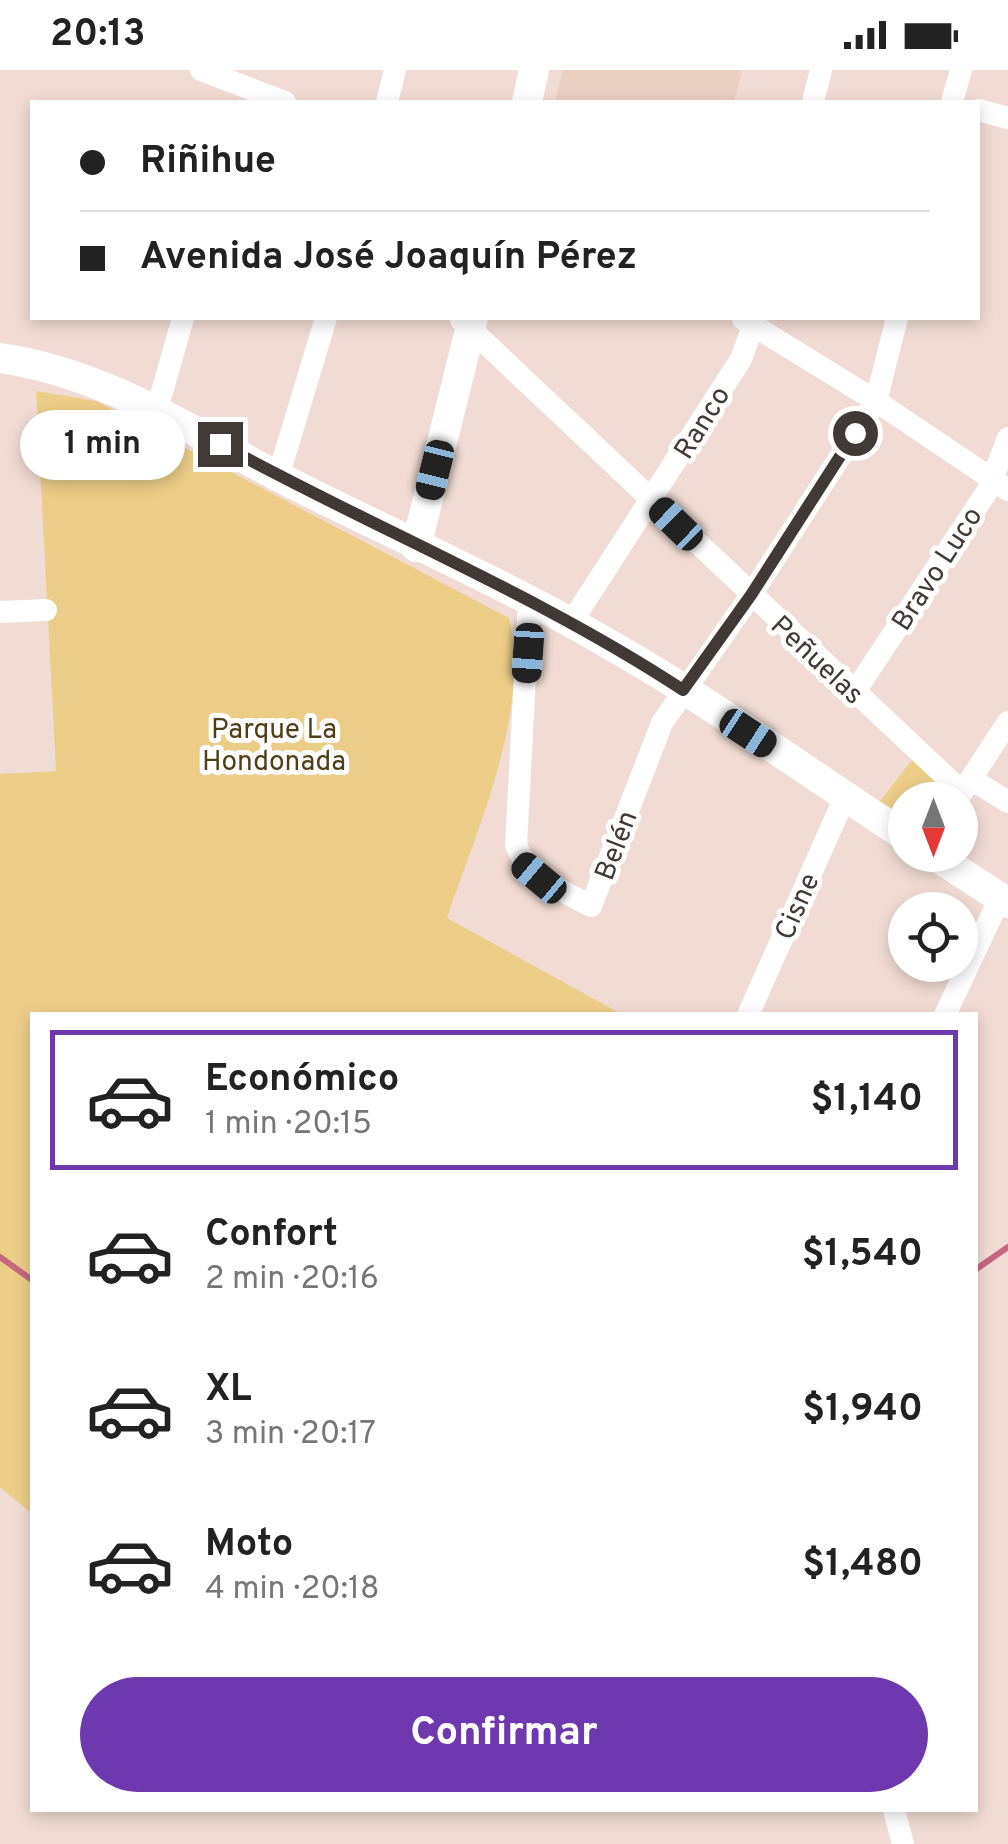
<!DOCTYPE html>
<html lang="es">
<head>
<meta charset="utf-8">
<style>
	:root { --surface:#fff; --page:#f6f6f6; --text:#222; --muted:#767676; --line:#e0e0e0; --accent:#6e39af }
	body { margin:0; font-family:Overpass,sans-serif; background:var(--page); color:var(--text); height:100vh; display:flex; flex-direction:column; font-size:38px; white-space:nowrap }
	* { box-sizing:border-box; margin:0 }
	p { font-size:32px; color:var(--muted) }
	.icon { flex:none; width:55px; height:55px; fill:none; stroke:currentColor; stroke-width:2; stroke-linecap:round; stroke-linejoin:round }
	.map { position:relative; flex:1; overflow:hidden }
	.drawer { position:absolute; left:30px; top:942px; width:948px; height:800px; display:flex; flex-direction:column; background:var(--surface); border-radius:0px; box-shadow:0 5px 15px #0003 }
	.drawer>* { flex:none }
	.hud { position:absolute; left:30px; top:30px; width:950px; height:220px; border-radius:0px; box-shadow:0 5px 15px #0003; display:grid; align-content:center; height:220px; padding:0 50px; background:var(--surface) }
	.needle { width:65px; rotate:180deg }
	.controls { position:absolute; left:888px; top:712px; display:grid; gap:20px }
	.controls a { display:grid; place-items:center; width:90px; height:90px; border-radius:50%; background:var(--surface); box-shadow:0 5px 15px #0003; font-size:50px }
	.end { position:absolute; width:45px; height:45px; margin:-22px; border:12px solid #413936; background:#fff; box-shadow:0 0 0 5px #fff }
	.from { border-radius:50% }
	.bubble { position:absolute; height:70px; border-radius:35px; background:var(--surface); box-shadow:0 5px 15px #0003; font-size:32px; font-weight:700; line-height:70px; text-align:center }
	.car { position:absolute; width:30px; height:60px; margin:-30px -15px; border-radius:12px; box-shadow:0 0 8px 2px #0007; background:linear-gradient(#222 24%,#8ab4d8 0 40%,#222 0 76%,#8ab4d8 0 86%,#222 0) }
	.hud b { display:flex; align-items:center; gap:35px; height:95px; font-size:38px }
	.hud b+b { border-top:2px solid var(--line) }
	.hud i { width:25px; height:25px; background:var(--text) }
	ul { padding:18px 0 0; list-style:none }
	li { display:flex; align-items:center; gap:30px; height:140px; margin:0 20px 15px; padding:0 30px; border:5px solid transparent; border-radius:0px }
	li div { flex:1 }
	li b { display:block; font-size:38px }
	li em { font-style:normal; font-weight:700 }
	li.selected { border-color:var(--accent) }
	li>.icon { width:90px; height:90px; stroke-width:1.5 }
	.cta { display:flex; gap:20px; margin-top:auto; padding:20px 50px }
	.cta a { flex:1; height:115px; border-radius:60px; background:var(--accent); color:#fff; font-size:40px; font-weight:700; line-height:115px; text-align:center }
	.status { display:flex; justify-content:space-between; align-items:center; height:70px; padding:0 50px; background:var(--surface); direction:ltr }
	.status svg { height:28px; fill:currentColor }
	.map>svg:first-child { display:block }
</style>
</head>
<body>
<div class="status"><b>20:13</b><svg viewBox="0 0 49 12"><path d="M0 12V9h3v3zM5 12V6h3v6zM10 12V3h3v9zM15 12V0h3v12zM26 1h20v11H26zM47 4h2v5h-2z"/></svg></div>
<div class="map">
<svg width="1008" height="1774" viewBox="0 0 1008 1774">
	<rect width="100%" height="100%" fill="#f0dcd4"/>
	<!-- built -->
	<path fill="#e9cec2" d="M563 0H742L734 32H555Z"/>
	<!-- green -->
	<g fill="#eccd88">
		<path d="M36 321 96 331 509 548C531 642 477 759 447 848L623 945H32V1444L0 1417V704L56 701Z"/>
		<path d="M916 685 953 720 947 730H905V747L880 731Z"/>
	</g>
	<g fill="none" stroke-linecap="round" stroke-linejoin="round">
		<!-- stream -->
		<g stroke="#c66782" stroke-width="6">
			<path d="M0 1187 32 1210"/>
			<path d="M975 1200 1008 1177"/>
		</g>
		<!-- minor -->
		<g stroke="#fff" stroke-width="22">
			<path d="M201 0 285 32"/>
			<path d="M387 32 395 0"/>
			<path d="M813 32 821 0"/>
			<path d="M952 32 961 0"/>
			<path d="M978 40 1008 48"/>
			<path d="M743 249 876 331 1008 420"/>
			<path d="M461 250 962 722"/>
			<path d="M156 343 183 248"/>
			<path d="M278 407 326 248"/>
			<path d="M529 531 516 775C529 808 561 820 591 836L662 653 751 525 876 331 897 248"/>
			<path d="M0 542 46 540"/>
			<path d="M571 553 741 289 756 248"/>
			<path d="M854 623 988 420 1008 368"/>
			<path d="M971 709 1008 732"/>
			<path d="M957 730 1008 652"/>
			<path d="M748 945 845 727"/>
			<path d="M945 945 1000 828"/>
			<path d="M894 1740 903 1774"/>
		</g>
		<!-- major -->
		<g stroke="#fff" stroke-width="30">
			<path d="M527 32 534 0"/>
			<path d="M0 288C103 302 193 362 283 409 391 464 502 512 607 573 709 631 806 701 905 766"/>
			<path d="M416 477 473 248"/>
			<path d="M934 785 1008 833"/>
		</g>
	</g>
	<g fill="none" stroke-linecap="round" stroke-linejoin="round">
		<!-- route -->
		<path stroke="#413936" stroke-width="12" d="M220 374C373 458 537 524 683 620L751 525 855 363"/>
	</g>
	<g text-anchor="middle" stroke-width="10" stroke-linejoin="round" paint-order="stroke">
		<!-- street labels -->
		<g font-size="28" fill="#413936" stroke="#fff">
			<text transform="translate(701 352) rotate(-58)" y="10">Ranco</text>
			<text transform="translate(936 498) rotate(-57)" y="10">Bravo Luco</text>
			<text transform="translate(818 589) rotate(43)" y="10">Peñuelas</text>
			<text transform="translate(615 775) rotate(-69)" y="10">Belén</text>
			<text transform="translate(796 836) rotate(-66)" y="10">Cisne</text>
		</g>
		<!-- park labels -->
		<g font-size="28" fill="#503f16" stroke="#fff">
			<text x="274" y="668">Parque La<tspan x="274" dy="32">Hondonada</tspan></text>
		</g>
	</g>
</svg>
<div class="controls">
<a><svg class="needle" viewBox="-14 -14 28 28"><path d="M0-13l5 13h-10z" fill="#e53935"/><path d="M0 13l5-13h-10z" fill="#767676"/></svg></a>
<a><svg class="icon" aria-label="locate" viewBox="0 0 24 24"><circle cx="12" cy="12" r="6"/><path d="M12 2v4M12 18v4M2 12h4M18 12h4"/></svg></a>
</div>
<i class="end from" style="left:855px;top:363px"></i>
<i class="end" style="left:220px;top:374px"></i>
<div class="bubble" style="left:20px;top:340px;width:165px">1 min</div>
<i class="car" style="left:435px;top:400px;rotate:194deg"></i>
<i class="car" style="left:676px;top:454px;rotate:314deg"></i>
<i class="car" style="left:528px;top:583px;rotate:184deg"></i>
<i class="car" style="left:748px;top:663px;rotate:123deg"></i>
<i class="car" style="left:539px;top:808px;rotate:310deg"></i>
<div class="hud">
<b><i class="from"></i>Riñihue</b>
<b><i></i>Avenida José Joaquín Pérez</b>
</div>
<section class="drawer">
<ul>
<li class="selected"><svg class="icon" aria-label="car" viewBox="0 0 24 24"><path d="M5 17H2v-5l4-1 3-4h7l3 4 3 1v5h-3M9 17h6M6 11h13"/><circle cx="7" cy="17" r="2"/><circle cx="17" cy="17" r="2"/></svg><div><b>Económico</b><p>1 min · 20:15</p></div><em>$1,140</em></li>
<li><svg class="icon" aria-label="car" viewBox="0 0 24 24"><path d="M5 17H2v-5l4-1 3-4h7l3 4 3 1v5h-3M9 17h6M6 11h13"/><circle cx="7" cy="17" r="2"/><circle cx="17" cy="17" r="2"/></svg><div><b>Confort</b><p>2 min · 20:16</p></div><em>$1,540</em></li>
<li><svg class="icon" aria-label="car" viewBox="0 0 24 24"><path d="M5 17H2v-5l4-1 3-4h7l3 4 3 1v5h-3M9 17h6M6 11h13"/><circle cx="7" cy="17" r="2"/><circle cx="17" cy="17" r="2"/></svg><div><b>XL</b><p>3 min · 20:17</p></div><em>$1,940</em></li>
<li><svg class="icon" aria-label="car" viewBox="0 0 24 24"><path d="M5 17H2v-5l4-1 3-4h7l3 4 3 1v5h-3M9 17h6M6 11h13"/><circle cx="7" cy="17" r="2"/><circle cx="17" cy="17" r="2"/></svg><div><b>Moto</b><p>4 min · 20:18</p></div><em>$1,480</em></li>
</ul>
<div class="cta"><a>Confirmar</a></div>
</section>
</div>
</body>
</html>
